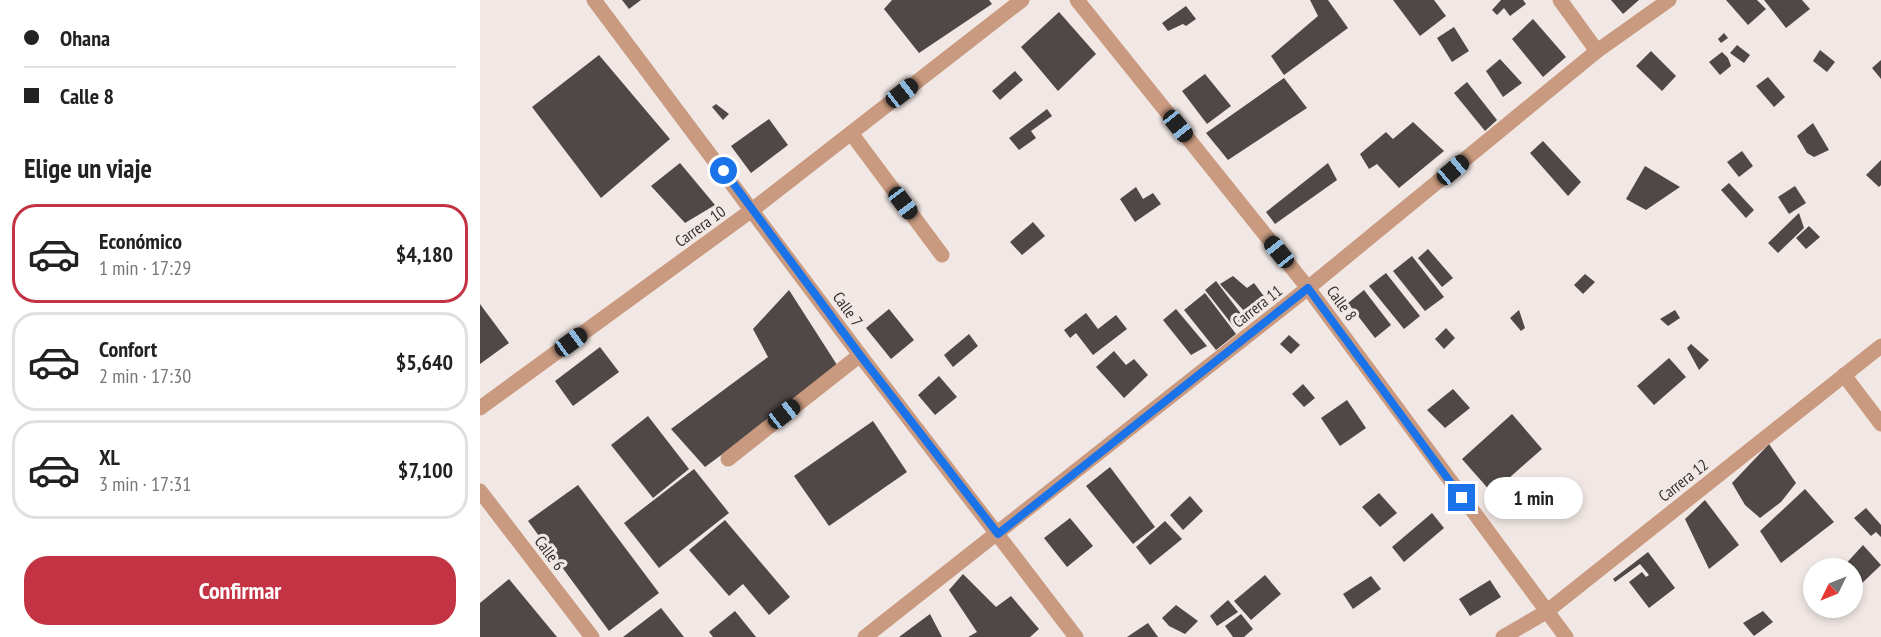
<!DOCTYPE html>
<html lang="es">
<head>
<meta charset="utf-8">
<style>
	:root { --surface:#fff; --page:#f6f6f6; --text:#222; --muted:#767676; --line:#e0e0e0; --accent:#c33343 }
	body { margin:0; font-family:"PT Sans Narrow",sans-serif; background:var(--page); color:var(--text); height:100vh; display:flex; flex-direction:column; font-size:22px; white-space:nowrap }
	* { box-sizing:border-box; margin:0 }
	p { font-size:20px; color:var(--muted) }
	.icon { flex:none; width:33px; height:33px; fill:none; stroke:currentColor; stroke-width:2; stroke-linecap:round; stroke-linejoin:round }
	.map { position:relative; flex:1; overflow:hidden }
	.panel { display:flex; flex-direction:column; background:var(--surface); width:480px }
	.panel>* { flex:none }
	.hud { display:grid; align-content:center; height:132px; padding:0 24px; background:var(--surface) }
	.needle { width:39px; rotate:227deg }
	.controls { position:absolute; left:1323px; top:558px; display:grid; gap:12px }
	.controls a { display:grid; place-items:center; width:60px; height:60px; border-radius:50%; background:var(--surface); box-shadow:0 3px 9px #0003; font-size:30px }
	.end { position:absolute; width:27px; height:27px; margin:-14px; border:8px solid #1a73e8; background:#fff; box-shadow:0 0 0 3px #fff }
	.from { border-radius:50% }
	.bubble { position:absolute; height:42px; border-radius:21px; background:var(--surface); box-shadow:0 3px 9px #0003; font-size:20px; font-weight:800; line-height:42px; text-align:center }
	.car { position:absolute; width:18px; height:36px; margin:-18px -9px; border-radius:8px; box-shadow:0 0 4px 2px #0007; background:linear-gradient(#222 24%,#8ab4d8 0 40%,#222 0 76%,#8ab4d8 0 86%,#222 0) }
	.hud b { display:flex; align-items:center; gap:21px; height:57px; font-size:22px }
	.hud b+b { border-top:2px solid var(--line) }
	.hud i { width:15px; height:15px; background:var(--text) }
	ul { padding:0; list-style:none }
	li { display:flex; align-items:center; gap:18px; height:99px; margin:0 12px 9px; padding:0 12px; border:3px solid var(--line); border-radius:24px }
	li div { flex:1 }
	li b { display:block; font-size:22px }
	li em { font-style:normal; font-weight:800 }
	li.active { border-color:var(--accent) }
	li>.icon { width:54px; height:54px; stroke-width:1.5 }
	h2 { padding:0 24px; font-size:27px; line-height:72px }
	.action { display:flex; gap:12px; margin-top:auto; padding:12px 24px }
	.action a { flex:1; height:69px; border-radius:24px; background:var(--accent); color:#fff; font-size:24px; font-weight:800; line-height:69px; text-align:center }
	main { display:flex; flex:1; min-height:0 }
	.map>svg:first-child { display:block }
</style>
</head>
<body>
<main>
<section class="panel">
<div class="hud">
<b><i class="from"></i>Ohana</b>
<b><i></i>Calle 8</b>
</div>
<h2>Elige un viaje</h2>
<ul>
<li class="active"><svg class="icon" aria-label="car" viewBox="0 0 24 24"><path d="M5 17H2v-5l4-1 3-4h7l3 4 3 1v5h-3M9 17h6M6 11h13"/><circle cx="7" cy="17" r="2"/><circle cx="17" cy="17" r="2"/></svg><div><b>Económico</b><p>1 min · 17:29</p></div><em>$4,180</em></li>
<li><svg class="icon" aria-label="car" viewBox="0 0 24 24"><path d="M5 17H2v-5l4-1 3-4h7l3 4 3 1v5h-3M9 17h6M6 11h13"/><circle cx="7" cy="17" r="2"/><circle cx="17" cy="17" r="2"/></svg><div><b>Confort</b><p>2 min · 17:30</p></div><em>$5,640</em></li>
<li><svg class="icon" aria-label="car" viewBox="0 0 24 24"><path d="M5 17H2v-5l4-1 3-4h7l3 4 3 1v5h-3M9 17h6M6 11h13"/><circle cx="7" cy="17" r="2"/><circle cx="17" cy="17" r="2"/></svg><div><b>XL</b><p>3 min · 17:31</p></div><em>$7,100</em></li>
</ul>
<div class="action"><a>Confirmar</a></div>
</section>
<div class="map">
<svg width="1401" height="637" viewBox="0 0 1401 637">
	<rect width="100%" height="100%" fill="#f1e8e5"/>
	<!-- building -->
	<g fill="#4f4846">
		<path d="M142 0H161L149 9Z"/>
		<path d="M412 0H509L512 4 439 53 404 9Z"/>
		<path d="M830 0H848L868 28 804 75 791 56 838 16Z"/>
		<path d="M913 0H954L966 16 940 36Z"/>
		<path d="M1021 0H1043L1046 4 1030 16 1024 8 1017 15 1012 10Z"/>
		<path d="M1131 0H1159L1143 14Z"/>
		<path d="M1246 0H1277L1286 9 1268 25Z"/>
		<path d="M1284 0H1322L1330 9 1306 28Z"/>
		<path d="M706 6 716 19 706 26 703 24 688 31 682 23Z"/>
		<path d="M579 12 616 54 578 91 541 47Z"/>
		<path d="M1053 19 1086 57 1063 77 1032 39Z"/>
		<path d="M974 27 989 51 972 62 957 38Z"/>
		<path d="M1244 33 1248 38 1241 43 1238 39Z"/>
		<path d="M1257 45 1270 55 1264 63 1250 53Z"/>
		<path d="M1340 50 1355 62 1347 72 1333 61Z"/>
		<path d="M1171 51 1196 76 1182 91 1156 66Z"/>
		<path d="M1242 52 1248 58 1251 66 1240 75 1229 62Z"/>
		<path d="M119 55 190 139 121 198 52 107Z"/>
		<path d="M1020 59 1042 83 1023 97 1006 71Z"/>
		<path d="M1401 60V79L1392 68Z"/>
		<path d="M535 71 543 80 520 100 512 91Z"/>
		<path d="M725 74 751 106 727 124 702 91Z"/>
		<path d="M1288 77 1305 97 1294 107 1276 86Z"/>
		<path d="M804 78 827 108 748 160 726 133Z"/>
		<path d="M987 82 1017 120 1005 131 974 93Z"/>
		<path d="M236 104 249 114 243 120 232 107Z"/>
		<path d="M567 109 572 116 551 131 556 138 539 150 529 138Z"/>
		<path d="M289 119 308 145 271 173 251 146Z"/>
		<path d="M933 122 964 151 919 188 897 164 889 169 880 154 906 132 913 139Z"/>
		<path d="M1333 123 1349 150 1334 157 1327 153 1317 136Z"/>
		<path d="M1063 141 1101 182 1088 196 1050 153Z"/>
		<path d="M1262 151 1273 166 1259 177 1247 162Z"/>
		<path d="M1401 160V185L1399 187 1386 175Z"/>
		<path d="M200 163 235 205 205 223 171 186Z"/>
		<path d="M848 163 857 180 795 224 786 212Z"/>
		<path d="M1165 166 1200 187 1166 210 1146 199Z"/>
		<path d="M1249 183 1274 210 1266 218 1241 190Z"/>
		<path d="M1315 186 1326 203 1309 214 1298 197Z"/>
		<path d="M656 187 663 199 673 193 681 204 655 222 640 199Z"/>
		<path d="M1319 213 1324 228 1298 253 1288 243Z"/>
		<path d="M553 222 565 236 542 255 530 242Z"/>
		<path d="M1329 226 1340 237 1326 249 1316 238Z"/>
		<path d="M948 249 973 278 962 287 938 258Z"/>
		<path d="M932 256 964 297 945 311 913 271Z"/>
		<path d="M906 273 940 316 924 329 889 286Z"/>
		<path d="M1105 274 1115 282 1103 294 1094 285Z"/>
		<path d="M753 276 767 288 774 283 789 303 772 320 740 284Z"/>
		<path d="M736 281 765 319 754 327 725 290Z"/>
		<path d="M309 290 359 368 225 467 191 429 288 357 273 329Z"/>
		<path d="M884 290 911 325 895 338 868 303Z"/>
		<path d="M725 293 756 334 736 350 704 310Z"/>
		<path d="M0 304 29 343 0 364Z"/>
		<path d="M409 309 434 340 411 359 386 328Z"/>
		<path d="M696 309 727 346 711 355 683 320Z"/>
		<path d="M1039 310 1045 328 1041 331 1030 318Z"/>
		<path d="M1195 310 1200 318 1188 326 1180 319Z"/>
		<path d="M606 313 618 329 636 315 647 329 613 355 596 333 590 338 584 330Z"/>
		<path d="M966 328 975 338 964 349 955 339Z"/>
		<path d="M489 334 498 346 473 367 464 355Z"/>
		<path d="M809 335 820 345 811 354 800 344Z"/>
		<path d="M1211 344 1229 360 1219 370 1207 348Z"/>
		<path d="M120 347 139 372 93 406 75 381Z"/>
		<path d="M634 351 646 365 654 359 668 375 644 398 616 367Z"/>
		<path d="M1189 358 1206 377 1174 405 1157 386Z"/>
		<path d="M459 376 477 397 455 415 438 395Z"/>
		<path d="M823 384 835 398 824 407 812 394Z"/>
		<path d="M973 389 990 408 965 428 947 410Z"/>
		<path d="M867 400 886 428 860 446 841 418Z"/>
		<path d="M1032 414 1062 449 1012 493 982 459Z"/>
		<path d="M168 416 209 469 173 498 131 445Z"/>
		<path d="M393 421 427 472 349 526 314 476Z"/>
		<path d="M1289 444 1316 483 1301 502 1280 518 1265 505 1252 483Z"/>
		<path d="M630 467 675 527 653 544 606 486Z"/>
		<path d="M214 469 249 513 179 568 144 523Z"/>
		<path d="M98 485 179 593 129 631 48 521Z"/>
		<path d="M1325 489 1354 522 1301 563 1280 531Z"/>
		<path d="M899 493 917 513 900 527 882 507Z"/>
		<path d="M710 496 723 511 703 530 690 515Z"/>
		<path d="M1225 500 1259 545 1229 569 1205 519Z"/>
		<path d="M1386 508 1401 525V537L1396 532 1391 536 1374 518Z"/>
		<path d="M952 513 964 528 924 562 912 547Z"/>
		<path d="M590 518 613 546 587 567 564 538Z"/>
		<path d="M245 520 310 597 289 615 263 584 249 596 209 550Z"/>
		<path d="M685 521 702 539 670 565 656 547Z"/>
		<path d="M1383 545 1401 565 1378 587 1372 581V568H1362Z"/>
		<path d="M1168 552 1195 588 1169 608 1149 582 1162 572 1166 577 1169 575 1160 564 1135 582 1133 579Z"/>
		<path d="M483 574 516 607 531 596 559 629 550 637H488L497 632 469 590Z"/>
		<path d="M785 575 801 594 771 620 754 601Z"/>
		<path d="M891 576 901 589 873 609 863 594Z"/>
		<path d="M29 579 77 637H0V603Z"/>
		<path d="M1010 580 1021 597 990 616 979 599Z"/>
		<path d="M748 600 758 612 737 626 730 616Z"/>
		<path d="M696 605 718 621 705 634 689 626 682 618Z"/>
		<path d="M181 608 204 637H143Z"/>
		<path d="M255 611 276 637H233L229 632Z"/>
		<path d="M1283 611 1293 622 1274 636 1263 623Z"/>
		<path d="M450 614 462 637H419Z"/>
		<path d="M761 614 773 629 764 637H753L745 626Z"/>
		<path d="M668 623 678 637H647Z"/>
	</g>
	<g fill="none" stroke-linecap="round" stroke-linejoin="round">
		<!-- minor -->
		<g stroke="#c99a7f" stroke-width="15">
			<path d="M114 0 380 355 596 637"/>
			<path d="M597 0 828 288 1086 637"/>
			<path d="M1080 0 1117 51"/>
			<path d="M371 133 462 255"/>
			<path d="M1364 375 1401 424"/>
			<path d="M0 408 272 210 542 0"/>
			<path d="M248 459 380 355"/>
			<path d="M0 491 112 637"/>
			<path d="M385 637 828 288 1117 51 1189 0"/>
			<path d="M1023 637 1066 612 1401 346"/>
		</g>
	</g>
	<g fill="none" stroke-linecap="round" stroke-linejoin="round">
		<!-- route -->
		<path stroke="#1a73e8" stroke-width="8" d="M244 171 380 355 518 534 828 288 982 498"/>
	</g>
	<g text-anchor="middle" stroke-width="6" stroke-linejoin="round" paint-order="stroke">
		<!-- street labels -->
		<g font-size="16" fill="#332f2e" stroke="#f1e8e5">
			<text transform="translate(220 226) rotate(-36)" y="6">Carrera 10</text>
			<text transform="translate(862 303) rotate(54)" y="6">Calle 8</text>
			<text transform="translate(777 306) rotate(-38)" y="6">Carrera 11</text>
			<text transform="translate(368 309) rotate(54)" y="6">Calle 7</text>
			<text transform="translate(1203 480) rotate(-38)" y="6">Carrera 12</text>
			<text transform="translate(70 553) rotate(53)" y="6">Calle 6</text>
		</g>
	</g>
</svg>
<div class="controls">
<a><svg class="needle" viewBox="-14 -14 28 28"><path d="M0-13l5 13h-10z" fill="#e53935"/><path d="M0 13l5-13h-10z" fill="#767676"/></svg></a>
</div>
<i class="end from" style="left:244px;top:171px"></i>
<i class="end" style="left:982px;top:498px"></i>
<div class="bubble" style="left:1004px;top:477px;width:99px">1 min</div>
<i class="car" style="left:422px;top:93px;rotate:52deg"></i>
<i class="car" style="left:698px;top:126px;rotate:141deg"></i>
<i class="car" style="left:973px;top:170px;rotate:50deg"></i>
<i class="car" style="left:423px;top:203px;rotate:143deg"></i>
<i class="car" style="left:799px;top:252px;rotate:321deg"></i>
<i class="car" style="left:91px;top:342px;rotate:54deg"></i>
<i class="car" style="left:304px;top:414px;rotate:52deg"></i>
</div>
</main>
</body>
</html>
